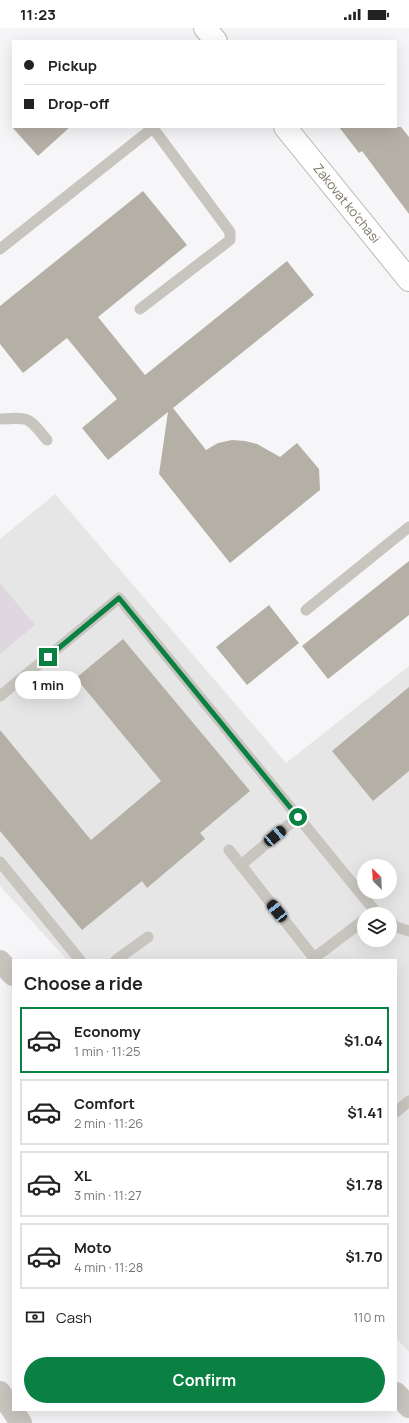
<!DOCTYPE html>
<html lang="en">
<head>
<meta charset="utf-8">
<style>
	:root { --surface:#fff; --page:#f6f6f6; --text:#222; --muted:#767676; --line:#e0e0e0; --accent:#0b8043 }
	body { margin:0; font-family:Manrope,sans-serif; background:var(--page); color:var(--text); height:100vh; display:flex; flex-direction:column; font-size:15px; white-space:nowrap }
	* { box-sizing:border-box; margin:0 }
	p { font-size:13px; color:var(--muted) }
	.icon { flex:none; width:22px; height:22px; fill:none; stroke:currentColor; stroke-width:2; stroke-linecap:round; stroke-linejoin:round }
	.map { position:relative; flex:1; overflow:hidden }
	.side { position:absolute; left:12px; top:931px; width:385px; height:452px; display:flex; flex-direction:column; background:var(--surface); border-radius:0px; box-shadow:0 4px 16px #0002 }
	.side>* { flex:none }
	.guide { position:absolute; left:12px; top:12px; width:385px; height:88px; border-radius:0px; box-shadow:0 4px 16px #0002; display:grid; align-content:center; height:88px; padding:0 12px; background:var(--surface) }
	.needle { width:26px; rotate:336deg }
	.controls { position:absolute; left:357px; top:831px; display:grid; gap:8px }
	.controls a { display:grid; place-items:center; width:40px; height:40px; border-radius:50%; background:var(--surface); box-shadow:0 4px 16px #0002; font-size:20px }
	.end { position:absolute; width:18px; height:18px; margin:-9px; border:5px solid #0b8043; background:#fff; box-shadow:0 0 0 2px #fff }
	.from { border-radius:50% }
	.bubble { position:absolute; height:28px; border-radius:14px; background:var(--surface); box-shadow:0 4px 16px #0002; font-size:13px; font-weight:700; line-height:28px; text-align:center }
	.car { position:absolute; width:12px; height:24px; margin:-12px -6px; border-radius:5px; box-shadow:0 0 3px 1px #0007; background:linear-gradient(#222 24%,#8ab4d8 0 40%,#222 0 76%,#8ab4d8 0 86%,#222 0) }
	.guide b { display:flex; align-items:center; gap:14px; height:38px; font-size:15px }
	.guide b+b { border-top:1px solid var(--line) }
	.guide i { width:10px; height:10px; background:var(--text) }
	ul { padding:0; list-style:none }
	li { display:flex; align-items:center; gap:12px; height:66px; margin:0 8px 6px; padding:0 4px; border:2px solid var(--line); border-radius:0px }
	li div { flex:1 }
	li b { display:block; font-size:15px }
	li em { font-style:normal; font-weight:700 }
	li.selected { border-color:var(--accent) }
	li>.icon { width:36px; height:36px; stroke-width:1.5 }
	h2 { padding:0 12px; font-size:18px; line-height:48px }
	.pay { display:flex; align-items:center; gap:10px; height:44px; padding:0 12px; font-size:15px }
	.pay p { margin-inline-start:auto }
	.action { display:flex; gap:8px; margin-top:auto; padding:8px 12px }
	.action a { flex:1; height:46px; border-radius:24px; background:var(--accent); color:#fff; font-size:16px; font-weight:700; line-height:46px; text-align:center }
	.status { display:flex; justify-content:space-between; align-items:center; height:28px; padding:0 20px; background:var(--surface); direction:ltr }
	.status svg { height:11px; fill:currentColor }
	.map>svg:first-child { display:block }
</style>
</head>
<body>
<div class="status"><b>11:23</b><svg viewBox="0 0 49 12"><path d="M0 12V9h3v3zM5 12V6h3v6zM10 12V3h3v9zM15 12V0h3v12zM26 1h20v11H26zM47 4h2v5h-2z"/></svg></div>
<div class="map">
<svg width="409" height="1395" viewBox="0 0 409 1395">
	<rect width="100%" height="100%" fill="#f6f5f8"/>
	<!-- built -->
	<path fill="#e7e6e6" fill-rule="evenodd" d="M55 466 286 735 409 638V1324L396 1310V932H67L0 858V511ZM364 838H390V864H364ZM364 886H390V912H364Z"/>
	<!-- green -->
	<path fill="#dfd7df" d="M0 555 35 597 0 626Z"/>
	<!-- building -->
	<g fill="#b5b0a6">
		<path d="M12 99H70L38 128Z"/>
		<path d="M339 99H401L409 109V186L362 123 359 125Z"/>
		<path d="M143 163 187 217 98 289 145 347 287 233 314 267 173 380 206 422 218 415 232 412 245 413 257 416 280 429 297 415 319 441 320 462 230 535 159 446 168 384 108 432 82 400 117 371 67 310 23 345 0 316V278Z"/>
		<path d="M409 533V587L328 651 302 618Z"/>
		<path d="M269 577 299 615 247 657 216 619Z"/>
		<path d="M123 611 250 763 200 805 205 811 147 860 142 853 82 902 0 803V702L91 812 161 753 76 650Z"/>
		<path d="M409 659V743L373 773 332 723Z"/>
	</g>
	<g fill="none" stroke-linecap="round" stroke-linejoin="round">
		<defs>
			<g id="secondary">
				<path d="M205 0 216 13"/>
				<path d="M285 99 409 252"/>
			</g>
		</defs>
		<!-- secondary casing -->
		<use href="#secondary" stroke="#bcb9b2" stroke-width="24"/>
		<!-- lane -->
		<g stroke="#c8c5bf" stroke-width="11">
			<path d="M0 221 154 99"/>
			<path d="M140 281 230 212V204L153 100"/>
			<path d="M0 391C30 389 28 389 47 412"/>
			<path d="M306 582 409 499"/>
			<path d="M0 668 119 570 375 883 378 886"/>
			<path d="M298 789 241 837 314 930 364 892"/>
			<path d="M229 822 241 837"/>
			<path d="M0 834 80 932"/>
			<path d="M390 894 396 899 409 903"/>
			<path d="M116 932 148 909"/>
			<path d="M396 1084 409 1073"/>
		</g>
		<!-- street -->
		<g stroke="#c8c5bf" stroke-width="22">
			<path d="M0 933 13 947"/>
			<path d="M0 1364 21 1395"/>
			<path d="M396 1365 409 1379"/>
		</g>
		<!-- secondary -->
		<use href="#secondary" stroke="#fff" stroke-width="22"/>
	</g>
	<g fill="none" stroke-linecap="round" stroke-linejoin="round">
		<!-- route -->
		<path stroke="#0b8043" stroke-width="5" d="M48 629 119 570 298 789"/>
	</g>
	<g text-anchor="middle" stroke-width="4" stroke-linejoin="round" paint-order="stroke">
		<!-- street labels -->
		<g font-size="13" fill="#7a725f" stroke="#fff">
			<text transform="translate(347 175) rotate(51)" y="5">Zakovat ko'chasi</text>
		</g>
	</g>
</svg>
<div class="controls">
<a><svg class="needle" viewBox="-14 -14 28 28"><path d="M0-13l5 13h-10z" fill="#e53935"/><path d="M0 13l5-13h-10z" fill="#767676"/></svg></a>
<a><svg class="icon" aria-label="layers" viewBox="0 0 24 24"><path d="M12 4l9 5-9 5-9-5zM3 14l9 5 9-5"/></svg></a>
</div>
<i class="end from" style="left:298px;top:789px"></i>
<i class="end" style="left:48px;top:629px"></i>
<div class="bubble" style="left:15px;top:643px;width:66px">1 min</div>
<i class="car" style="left:275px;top:808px;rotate:50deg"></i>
<i class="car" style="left:277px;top:883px;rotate:322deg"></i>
<div class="guide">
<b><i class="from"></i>Pickup</b>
<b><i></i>Drop-off</b>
</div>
<section class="side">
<h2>Choose a ride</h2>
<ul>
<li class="selected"><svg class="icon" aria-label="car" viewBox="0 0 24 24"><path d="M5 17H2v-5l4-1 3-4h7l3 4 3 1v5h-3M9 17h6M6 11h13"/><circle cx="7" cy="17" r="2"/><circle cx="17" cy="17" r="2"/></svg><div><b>Economy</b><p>1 min · 11:25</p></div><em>$1.04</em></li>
<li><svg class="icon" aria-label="car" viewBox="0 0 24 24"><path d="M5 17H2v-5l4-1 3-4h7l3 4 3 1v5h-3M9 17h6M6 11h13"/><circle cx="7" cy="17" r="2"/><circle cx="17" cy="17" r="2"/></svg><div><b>Comfort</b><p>2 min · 11:26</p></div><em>$1.41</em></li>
<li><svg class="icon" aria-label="car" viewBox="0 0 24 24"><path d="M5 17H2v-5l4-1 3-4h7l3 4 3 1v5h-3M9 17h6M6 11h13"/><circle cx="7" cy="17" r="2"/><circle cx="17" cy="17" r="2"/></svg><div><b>XL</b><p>3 min · 11:27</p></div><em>$1.78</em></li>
<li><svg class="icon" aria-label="car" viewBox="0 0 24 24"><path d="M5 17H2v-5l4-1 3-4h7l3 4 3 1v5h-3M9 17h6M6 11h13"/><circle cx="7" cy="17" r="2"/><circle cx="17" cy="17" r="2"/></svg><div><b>Moto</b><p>4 min · 11:28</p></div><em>$1.70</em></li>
</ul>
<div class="pay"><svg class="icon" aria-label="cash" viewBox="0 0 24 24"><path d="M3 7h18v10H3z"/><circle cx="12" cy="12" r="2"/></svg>Cash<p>110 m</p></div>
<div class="action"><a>Confirm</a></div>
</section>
</div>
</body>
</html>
